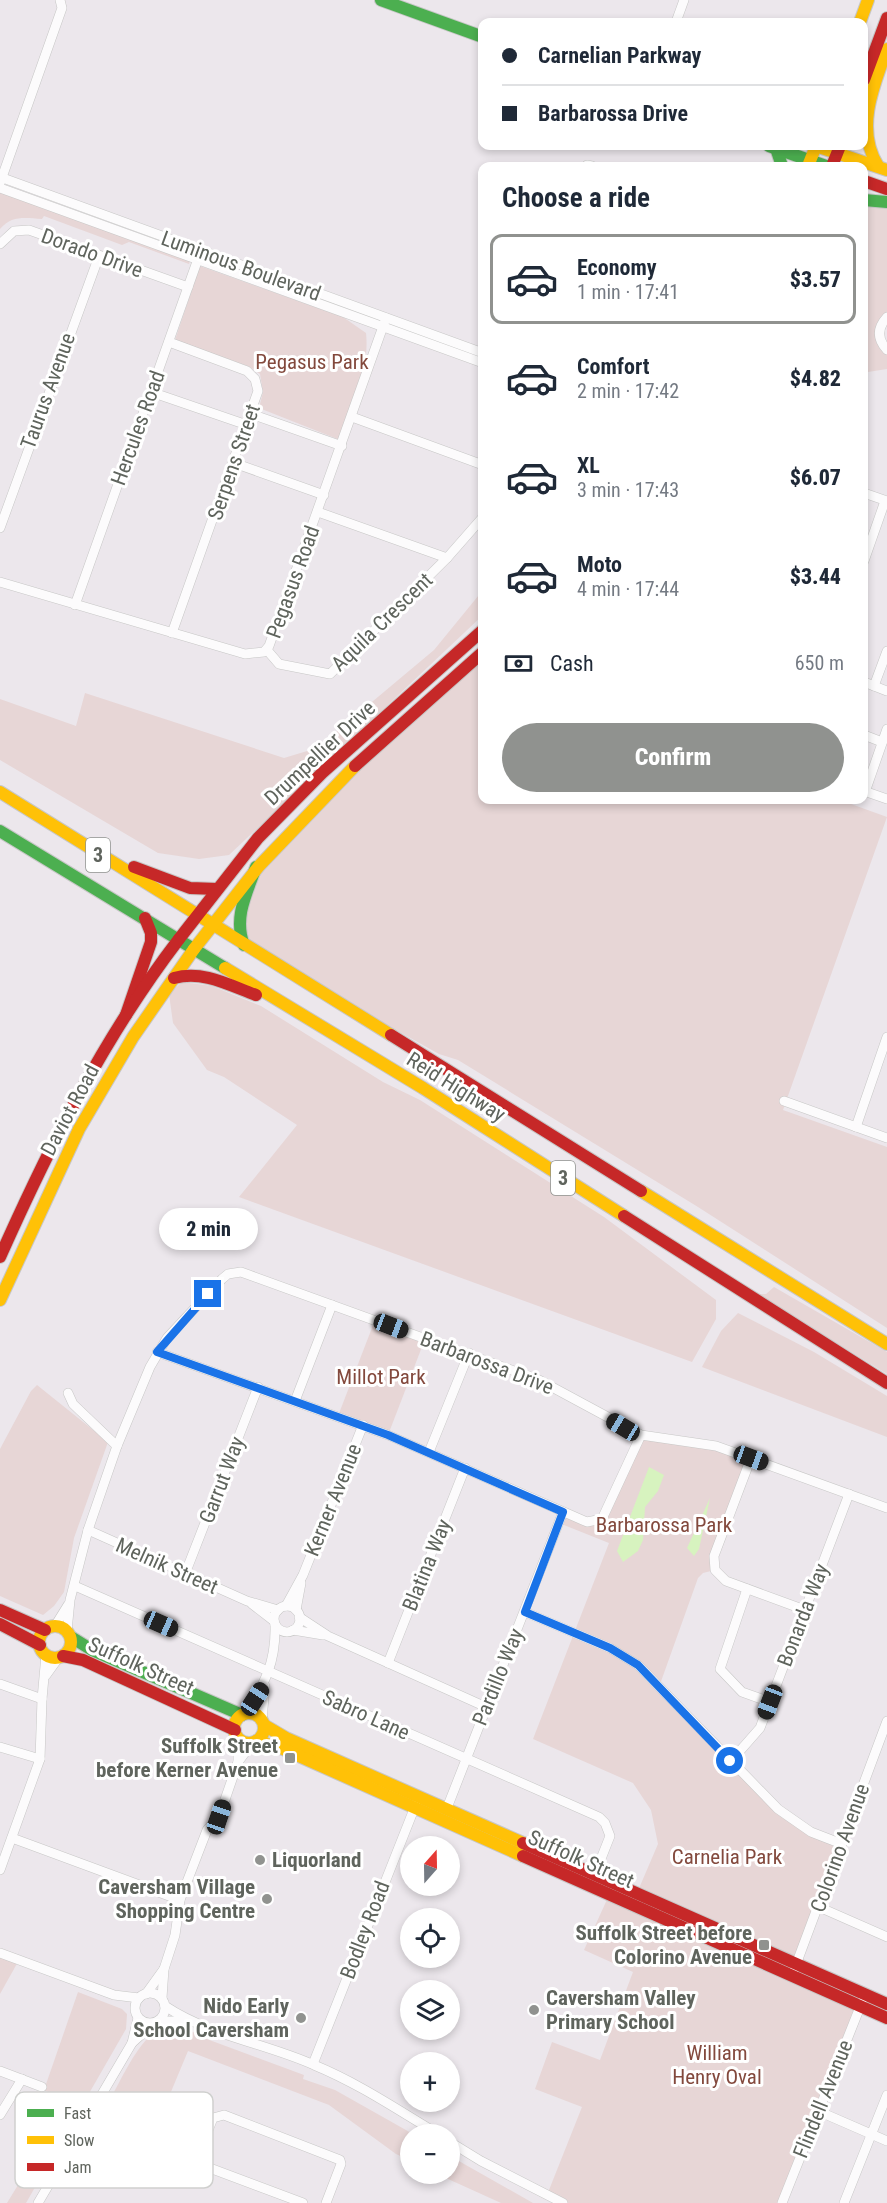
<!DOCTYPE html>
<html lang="en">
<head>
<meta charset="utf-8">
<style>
	:root { --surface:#fff; --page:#f6f6f7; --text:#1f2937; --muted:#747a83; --line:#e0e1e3; --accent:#90928f }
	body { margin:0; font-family:"Roboto Condensed",sans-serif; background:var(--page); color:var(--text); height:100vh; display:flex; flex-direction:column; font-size:22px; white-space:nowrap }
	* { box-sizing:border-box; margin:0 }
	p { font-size:20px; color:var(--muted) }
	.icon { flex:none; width:33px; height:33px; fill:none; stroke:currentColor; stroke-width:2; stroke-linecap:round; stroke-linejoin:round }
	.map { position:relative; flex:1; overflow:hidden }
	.sheet { position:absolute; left:478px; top:162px; width:390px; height:642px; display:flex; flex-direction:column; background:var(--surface); border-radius:12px; box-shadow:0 3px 9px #0003 }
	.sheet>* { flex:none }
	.hud { position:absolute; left:478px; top:18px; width:390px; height:132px; border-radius:12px; box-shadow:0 3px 9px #0003; display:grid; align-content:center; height:132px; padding:0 24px; background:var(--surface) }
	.needle { width:39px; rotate:20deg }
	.buttons { position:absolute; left:400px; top:1836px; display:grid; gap:12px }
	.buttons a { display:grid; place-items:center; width:60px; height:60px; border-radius:50%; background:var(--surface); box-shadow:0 3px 9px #0003; font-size:30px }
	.end { position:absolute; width:27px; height:27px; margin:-14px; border:8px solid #1a73e8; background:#fff; box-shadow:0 0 0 3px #fff }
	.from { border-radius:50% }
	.bubble { position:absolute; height:42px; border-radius:21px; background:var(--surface); box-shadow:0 3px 9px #0003; font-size:20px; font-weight:800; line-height:42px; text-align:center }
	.car { position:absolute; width:18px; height:36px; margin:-18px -9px; border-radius:8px; box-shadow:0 0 4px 2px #0007; background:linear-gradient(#222 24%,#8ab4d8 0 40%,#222 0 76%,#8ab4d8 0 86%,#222 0) }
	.hud b { display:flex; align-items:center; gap:21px; height:57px; font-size:22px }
	.hud b+b { border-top:2px solid var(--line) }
	.hud i { width:15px; height:15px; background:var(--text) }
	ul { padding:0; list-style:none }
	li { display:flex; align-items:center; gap:18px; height:90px; margin:0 12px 9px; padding:0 12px; border:3px solid transparent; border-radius:12px }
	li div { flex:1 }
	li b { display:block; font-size:22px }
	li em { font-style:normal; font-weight:800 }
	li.current { border-color:var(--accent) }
	li>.icon { width:54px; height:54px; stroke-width:1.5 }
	h2 { padding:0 24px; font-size:27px; line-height:72px }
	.pay { display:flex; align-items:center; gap:15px; height:66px; padding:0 24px; font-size:22px }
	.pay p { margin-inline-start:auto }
	.cta { display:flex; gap:12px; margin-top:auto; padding:12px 24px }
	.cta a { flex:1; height:69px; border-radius:36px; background:var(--accent); color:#fff; font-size:24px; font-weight:800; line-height:69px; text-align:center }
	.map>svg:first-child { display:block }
</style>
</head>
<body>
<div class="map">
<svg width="887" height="2203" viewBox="0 0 887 2203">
	<rect width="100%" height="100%" fill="#ece7ec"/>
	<!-- green -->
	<g fill="#e7d6d6">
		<path d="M0 187 191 258 189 264 129 242 122 245 44 216 42 219C25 218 12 215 0 229Z"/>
		<path d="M864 200 887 202V315L881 318 877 334 887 348V369L868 372 864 382Z"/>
		<path d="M200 266 343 317 366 333C370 370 352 406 340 440L259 408 263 392 260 374 250 367 175 340Z"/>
		<path d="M483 590V615L229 855 199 859 158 853 0 760V699L76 726 85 693 284 758 317 748 434 650Z"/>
		<path d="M483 652V800H840L887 817 783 1110 887 1147V1328L698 1207 458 1060 439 1054 244 945 240 919 256 867Z"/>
		<path d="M182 982 212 986 261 1006 383 1082 420 1100 604 1217 716 1300V1319L692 1362 239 1197 297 1125 224 1077 207 1070 173 1023 169 994Z"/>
		<path d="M774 1287 887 1352V1374L757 1294H766Z"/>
		<path d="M738 1313 814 1352 887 1396V1437L702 1367 721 1331Z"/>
		<path d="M375 1320 425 1339 388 1435 338 1416Z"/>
		<path d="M37 1385 108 1442 74 1538 64 1592 54 1606 43 1615 0 1596V1449L31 1391Z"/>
		<path d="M641 1435 684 1441 751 1458 714 1556 715 1570 703 1573 698 1578 659 1687 778 1809 842 1844 796 1964 637 1893 658 1844 651 1810 633 1783 533 1739 609 1543 559 1523 563 1512 598 1522Z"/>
		<path d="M610 1893 860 2005 782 2203H563L550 2197 549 2190 582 2107 535 2089 552 2042 600 2060 633 1972 584 1950Z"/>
		<path d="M0 1953 19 1960 0 1994Z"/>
		<path d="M78 1992 122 2009 127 2014 126 2029 26 2203H7L43 2144 54 2095 44 2090Z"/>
		<path d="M162 2028 202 2033 204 2038 304 2075 303 2079 335 2090 413 2134 411 2161 396 2154 329 2105 188 2051 153 2135 140 2125 134 2111 110 2099C122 2079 140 2036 162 2028Z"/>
		<path d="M450 2156 533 2203H501L437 2174H450Z"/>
	</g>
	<!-- water -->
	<g fill="#d7f3bf">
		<path d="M649 1467 664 1475 658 1491 645 1507 643 1540 638 1551 623 1562 617 1551Z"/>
		<path d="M710 1498 699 1549 694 1556 687 1548Z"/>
	</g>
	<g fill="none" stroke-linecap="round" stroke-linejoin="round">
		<defs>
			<g id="street">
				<path d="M676 22 684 0"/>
				<path d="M587 165 592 166"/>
				<path d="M0 177 483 353"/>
				<path d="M0 183 62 8 60 0"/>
				<path d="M0 188 483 363"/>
				<path d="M0 244 14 231 29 230 188 287"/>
				<path d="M887 317C877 328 877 339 887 350"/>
				<path d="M169 342 247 371 255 379 258 391 172 633"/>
				<path d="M151 392 247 425"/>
				<path d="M251 414 342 446"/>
				<path d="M352 417 483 465"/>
				<path d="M234 463 324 495"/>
				<path d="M864 493 887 501"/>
				<path d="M318 512 447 558"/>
				<path d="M0 528 99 256"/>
				<path d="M864 561 885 501"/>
				<path d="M0 582 245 654 264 652 269 646 386 318"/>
				<path d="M75 605 199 256"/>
				<path d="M267 650 279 664 330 674 447 558 483 517"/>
				<path d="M864 682 887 691"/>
				<path d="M874 686 887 651"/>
				<path d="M864 735 882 742"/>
				<path d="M864 791 887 799"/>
				<path d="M865 792 887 729"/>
				<path d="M784 1101 887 1138"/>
				<path d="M856 1127 887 1037"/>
				<path d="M157 1352 388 1435 587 1522 602 1519 641 1435"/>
				<path d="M68 1393 73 1404 117 1446"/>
				<path d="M295 1401 332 1305"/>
				<path d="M429 1452 469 1353"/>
				<path d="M751 1458 714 1556 715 1570 726 1581 805 1610"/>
				<path d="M88 1530 247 1601 278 1610"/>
				<path d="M185 1574 258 1387"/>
				<path d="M75 1586 599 1817 605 1823 610 1836 595 1874"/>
				<path d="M747 1589 720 1669 742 1692 770 1702"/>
				<path d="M252 1604 274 1621"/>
				<path d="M286 1606 303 1575 363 1425"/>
				<circle cx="287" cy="1619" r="13"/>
				<path d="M296 1610 301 1583"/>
				<path d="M525 1612 610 1648 638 1665 778 1809 811 1832 842 1844"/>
				<path d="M299 1617 328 1636 486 1707"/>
				<path d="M55 1626 68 1605"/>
				<path d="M293 1630 323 1635"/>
				<path d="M67 1631 70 1600 88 1530 117 1446 150 1367 167 1338 222 1279 228 1274 241 1272 539 1380 641 1435 716 1446 887 1508"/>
				<path d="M388 1663 465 1468"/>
				<path d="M46 1675 59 1657"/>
				<path d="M0 1684 42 1699"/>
				<path d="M245 1714C265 1683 276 1663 275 1625"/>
				<path d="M262 1720 265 1686"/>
				<path d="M0 1747 40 1759"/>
				<path d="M731 1761 760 1728 849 1494"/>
				<path d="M238 1762V1737"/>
				<path d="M447 1808 563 1512"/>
				<path d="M12 1838 180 1900"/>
				<path d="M0 1870 40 1759 42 1699 46 1655"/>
				<path d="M819 1907 887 1937"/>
				<path d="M0 1953 114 1995 139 1998"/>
				<path d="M794 1970 887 1721"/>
				<circle cx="150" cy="2008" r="15"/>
				<path d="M146 1994 164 1969"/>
				<path d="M162 1998 164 1969 175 1935 180 1900 207 1830 219 1817 238 1762 253 1742"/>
				<path d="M165 2006C210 2036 265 2043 314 2065 358 2083 398 2110 438 2134"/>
				<path d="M159 2021H188"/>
				<path d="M132 2043 138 2018"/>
				<path d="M313 2064 416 1804"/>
				<path d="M0 2071 42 2087"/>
				<path d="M818 2111 887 2141"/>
				<path d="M0 2115 22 2079"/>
				<path d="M118 2125 135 2140 303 2203"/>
				<path d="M450 2142 481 2161 563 2203"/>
				<path d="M195 2163 213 2118 224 2115 340 2160 341 2164 326 2203"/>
				<path d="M38 2203 132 2043 153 2024"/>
				<path d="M782 2203 862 2002"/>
				<path d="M844 2203 887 2095"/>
			</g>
			<g id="fast">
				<path d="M381 0 483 37"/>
				<path d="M769 146 826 166"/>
				<path d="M776 148 782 166"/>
				<path d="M864 200 887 202"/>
				<path d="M0 831 225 968"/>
				<path d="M244 945C233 918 247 892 256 867"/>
				<path d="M71 1637 92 1650 242 1715"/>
			</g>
			<g id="slow">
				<path d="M860 22 868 0"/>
				<path d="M816 146 887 170"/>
				<path d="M808 166 816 146"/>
				<path d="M878 166C855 130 873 86 887 49"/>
				<path d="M0 792 391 1035"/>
				<path d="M194 949 259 866 355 766"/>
				<path d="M225 968 423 1088 624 1216"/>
				<path d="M641 1191 887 1344"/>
				<path d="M0 1300 79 1129 133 1037 194 949"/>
				<circle cx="55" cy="1642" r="16"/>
				<circle cx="249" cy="1728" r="15"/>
				<path d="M264 1725 286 1738 523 1843"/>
				<path d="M256 1741 281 1748 523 1856"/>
			</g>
			<g id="jam">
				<path d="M864 80 887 18"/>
				<path d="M832 166 840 146"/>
				<path d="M864 181 887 189"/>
				<path d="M355 766 483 652"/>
				<path d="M134 867 190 888 217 889"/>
				<path d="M179 939 258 838 322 773 483 630"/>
				<path d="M174 978C203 970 229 985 256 995"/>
				<path d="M126 1015 151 942V933L145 918"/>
				<path d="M391 1035 641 1191"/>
				<path d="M624 1216 887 1383"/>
				<path d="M0 1257C50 1145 104 1037 179 939"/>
				<path d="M0 1610 45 1630"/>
				<path d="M0 1624 40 1645"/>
				<path d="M63 1656 83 1660 235 1730"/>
				<path d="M523 1843 887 2004"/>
				<path d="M523 1856 887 2018"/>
			</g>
		</defs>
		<!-- street casing -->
		<use href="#street" stroke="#c7c7c6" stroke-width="10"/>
		<!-- fast casing -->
		<use href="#fast" stroke="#c7c7c6" stroke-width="14"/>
		<!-- slow casing -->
		<use href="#slow" stroke="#c7c7c6" stroke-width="14"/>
		<!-- jam casing -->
		<use href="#jam" stroke="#c7c7c6" stroke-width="14"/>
		<!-- street -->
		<use href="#street" stroke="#fcfbfc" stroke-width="9"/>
		<!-- fast -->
		<use href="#fast" stroke="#4caf50" stroke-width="12"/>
		<!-- slow -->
		<use href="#slow" stroke="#ffc107" stroke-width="12"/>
		<!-- jam -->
		<use href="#jam" stroke="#c62828" stroke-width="12"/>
	</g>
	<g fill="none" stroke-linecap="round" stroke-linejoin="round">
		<!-- route -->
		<path stroke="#1a73e8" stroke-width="8" d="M208 1294 157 1352 388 1435 563 1512 525 1612 610 1648 638 1665 730 1761"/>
	</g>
	<!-- markers -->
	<g fill="#90928f" stroke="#fff" stroke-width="2">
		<rect x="284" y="1752" width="12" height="12" rx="3"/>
		<circle cx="260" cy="1860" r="6"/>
		<circle cx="267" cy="1899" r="6"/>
		<rect x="758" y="1939" width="12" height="12" rx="3"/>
		<circle cx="534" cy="2010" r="6"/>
		<circle cx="301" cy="2018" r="6"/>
	</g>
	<g text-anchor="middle" stroke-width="6" stroke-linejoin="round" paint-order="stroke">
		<!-- shield labels -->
		<g fill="#fff" stroke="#8f928e" stroke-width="1.5">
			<rect x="86" y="838" width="24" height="34" rx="4.5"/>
			<rect x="551" y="1161" width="24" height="34" rx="4.5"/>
		</g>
		<g font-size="20" font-weight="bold" fill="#5f645d">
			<text x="98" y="862">3</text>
			<text x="563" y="1185">3</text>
		</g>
		<!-- street labels -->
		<g font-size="21" fill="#5f645d" stroke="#fff">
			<text transform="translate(92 253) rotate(20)" y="7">Dorado Drive</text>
			<text transform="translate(241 266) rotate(20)" y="7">Luminous Boulevard</text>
			<text transform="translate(48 391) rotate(-70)" y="7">Taurus Avenue</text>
			<text transform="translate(138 428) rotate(-70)" y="7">Hercules Road</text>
			<text transform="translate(234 462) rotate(-71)" y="7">Serpens Street</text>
			<text transform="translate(293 582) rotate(-70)" y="7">Pegasus Road</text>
			<text transform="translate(382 622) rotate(-44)" y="7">Aquila Crescent</text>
			<text transform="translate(320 753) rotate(-43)" y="7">Drumpellier Drive</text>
			<text transform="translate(456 1087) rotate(32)" y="7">Reid Highway</text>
			<text transform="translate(70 1110) rotate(-62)" y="7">Daviot Road</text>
			<text transform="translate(487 1363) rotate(21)" y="7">Barbarossa Drive</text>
			<text transform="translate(222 1480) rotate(-69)" y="7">Garrut Way</text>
			<text transform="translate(333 1500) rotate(-68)" y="7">Kerner Avenue</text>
			<text transform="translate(427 1565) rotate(-68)" y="7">Blatina Way</text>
			<text transform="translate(167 1566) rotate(24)" y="7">Melnik Street</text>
			<text transform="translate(803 1615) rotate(-69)" y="7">Bonarda Way</text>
			<text transform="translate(141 1666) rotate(24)" y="7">Suffolk Street</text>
			<text transform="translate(498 1677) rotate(-68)" y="7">Pardillo Way</text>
			<text transform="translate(366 1715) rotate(24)" y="7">Sabro Lane</text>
			<text transform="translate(840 1848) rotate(-70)" y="7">Colorino Avenue</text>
			<text transform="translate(581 1859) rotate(24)" y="7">Suffolk Street</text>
			<text transform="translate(365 1930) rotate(-69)" y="7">Bodley Road</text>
			<text transform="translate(823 2099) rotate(-68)" y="7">Flindell Avenue</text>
		</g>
		<!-- park labels -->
		<g font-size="21" fill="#83493d" stroke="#fff">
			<text x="312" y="369">Pegasus Park</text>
			<text x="381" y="1384">Millot Park</text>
			<text x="664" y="1532">Barbarossa Park</text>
			<text x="727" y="1864">Carnelia Park</text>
			<text x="717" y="2060">William<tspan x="717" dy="24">Henry Oval</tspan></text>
		</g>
		<!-- poi labels -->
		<g font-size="21" font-weight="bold" fill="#5f645d" stroke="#fff" text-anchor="end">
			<text x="278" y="1753">Suffolk Street<tspan x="278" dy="24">before Kerner Avenue</tspan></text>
			<text x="272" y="1867" text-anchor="start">Liquorland</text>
			<text x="255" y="1894">Caversham Village<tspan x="255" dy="24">Shopping Centre</tspan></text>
			<text x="752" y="1940">Suffolk Street before<tspan x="752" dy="24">Colorino Avenue</tspan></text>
			<text x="546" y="2005" text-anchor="start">Caversham Valley<tspan x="546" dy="24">Primary School</tspan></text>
			<text x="289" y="2013">Nido Early<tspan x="289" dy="24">School Caversham</tspan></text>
		</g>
	</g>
	<!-- legend -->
	<rect x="15" y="2092" width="198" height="96" rx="9" fill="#fff" stroke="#cfd0ce" stroke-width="1.5"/>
	<rect x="27" y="2109" width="27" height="8" fill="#4caf50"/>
	<rect x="27" y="2136" width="27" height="8" fill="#ffc107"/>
	<rect x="27" y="2163" width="27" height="8" fill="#c62828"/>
	<g font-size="16" fill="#5f645d">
		<text x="64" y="2119">Fast</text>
		<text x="64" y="2146">Slow</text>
		<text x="64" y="2173">Jam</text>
	</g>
</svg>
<div class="buttons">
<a><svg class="needle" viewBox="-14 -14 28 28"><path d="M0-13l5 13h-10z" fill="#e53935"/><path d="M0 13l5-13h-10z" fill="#747a83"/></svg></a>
<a><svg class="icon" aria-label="locate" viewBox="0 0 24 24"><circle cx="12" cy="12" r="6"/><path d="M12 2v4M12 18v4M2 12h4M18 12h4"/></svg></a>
<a><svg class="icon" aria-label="layers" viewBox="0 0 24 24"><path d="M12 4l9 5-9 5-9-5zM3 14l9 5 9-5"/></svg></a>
<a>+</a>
<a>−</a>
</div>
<i class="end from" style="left:730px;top:1761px"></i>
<i class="end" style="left:208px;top:1294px"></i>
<div class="bubble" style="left:159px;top:1208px;width:99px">2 min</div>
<i class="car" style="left:391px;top:1326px;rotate:111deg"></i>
<i class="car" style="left:623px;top:1427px;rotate:301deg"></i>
<i class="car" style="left:751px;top:1458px;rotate:110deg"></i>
<i class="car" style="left:161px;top:1624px;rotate:114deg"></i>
<i class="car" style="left:255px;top:1699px;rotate:33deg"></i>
<i class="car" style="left:770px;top:1702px;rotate:201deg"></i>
<i class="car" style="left:219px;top:1817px;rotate:19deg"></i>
<div class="hud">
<b><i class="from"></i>Carnelian Parkway</b>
<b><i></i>Barbarossa Drive</b>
</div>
<section class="sheet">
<h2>Choose a ride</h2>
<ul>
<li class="current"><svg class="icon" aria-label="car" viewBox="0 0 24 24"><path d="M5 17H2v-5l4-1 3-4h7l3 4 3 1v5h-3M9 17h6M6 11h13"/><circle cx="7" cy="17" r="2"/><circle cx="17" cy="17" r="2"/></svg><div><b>Economy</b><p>1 min · 17:41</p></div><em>$3.57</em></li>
<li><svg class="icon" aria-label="car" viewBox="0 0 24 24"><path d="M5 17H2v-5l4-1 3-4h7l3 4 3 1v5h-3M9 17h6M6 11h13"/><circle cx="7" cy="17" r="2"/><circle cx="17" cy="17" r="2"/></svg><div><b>Comfort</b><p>2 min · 17:42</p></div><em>$4.82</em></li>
<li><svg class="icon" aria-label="car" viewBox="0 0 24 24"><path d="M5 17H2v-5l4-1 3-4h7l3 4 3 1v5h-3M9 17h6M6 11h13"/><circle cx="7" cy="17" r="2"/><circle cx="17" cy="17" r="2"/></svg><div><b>XL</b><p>3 min · 17:43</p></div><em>$6.07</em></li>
<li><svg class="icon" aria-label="car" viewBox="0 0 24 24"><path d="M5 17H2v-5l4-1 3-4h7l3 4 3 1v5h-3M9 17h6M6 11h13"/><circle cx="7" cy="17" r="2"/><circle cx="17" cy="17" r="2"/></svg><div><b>Moto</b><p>4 min · 17:44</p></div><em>$3.44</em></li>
</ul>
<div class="pay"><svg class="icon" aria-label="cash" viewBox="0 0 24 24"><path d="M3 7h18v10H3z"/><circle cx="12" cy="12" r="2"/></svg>Cash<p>650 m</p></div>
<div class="cta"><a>Confirm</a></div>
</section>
</div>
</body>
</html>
